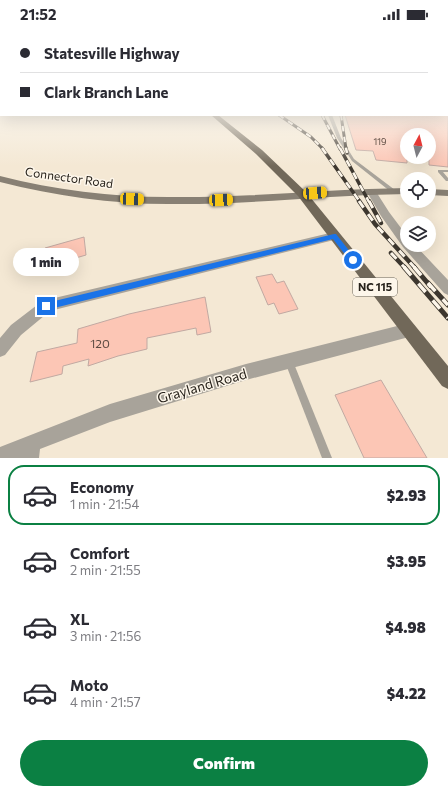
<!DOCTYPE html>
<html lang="en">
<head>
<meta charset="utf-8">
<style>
	:root { --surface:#fff; --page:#f7f7f7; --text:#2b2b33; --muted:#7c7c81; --line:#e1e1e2; --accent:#0b8043 }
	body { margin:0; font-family:Commissioner,sans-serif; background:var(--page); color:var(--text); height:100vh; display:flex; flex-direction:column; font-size:15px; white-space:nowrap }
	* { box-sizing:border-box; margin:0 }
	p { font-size:13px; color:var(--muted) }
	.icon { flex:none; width:22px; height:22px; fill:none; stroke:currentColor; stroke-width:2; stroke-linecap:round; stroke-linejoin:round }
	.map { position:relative; height:430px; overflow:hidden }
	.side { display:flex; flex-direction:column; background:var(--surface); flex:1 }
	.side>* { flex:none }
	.hud { position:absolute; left:0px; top:0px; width:448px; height:88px; box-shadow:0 4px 16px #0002; display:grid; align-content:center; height:88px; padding:0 20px; background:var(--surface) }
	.needle { width:26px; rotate:7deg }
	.buttons { position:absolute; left:400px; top:100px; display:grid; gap:8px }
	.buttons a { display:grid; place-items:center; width:36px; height:36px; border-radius:50%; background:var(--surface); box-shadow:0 4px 16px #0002; font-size:20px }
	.end { position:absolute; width:18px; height:18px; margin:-9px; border:5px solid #1a73e8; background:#fff; box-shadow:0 0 0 2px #fff }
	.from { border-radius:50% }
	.bubble { position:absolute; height:28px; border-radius:14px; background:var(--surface); box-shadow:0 4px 16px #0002; font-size:13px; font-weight:800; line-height:28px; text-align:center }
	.car { position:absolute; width:12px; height:24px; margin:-12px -6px; border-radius:5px; box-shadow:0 0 3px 1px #0007; background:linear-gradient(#f5c518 24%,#345 0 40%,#f5c518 0 76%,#345 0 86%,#f5c518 0) }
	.hud b { display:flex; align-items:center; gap:14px; height:38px; font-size:15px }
	.hud b+b { border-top:1px solid var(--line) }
	.hud i { width:10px; height:10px; background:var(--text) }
	ul { padding:7px 0 0; list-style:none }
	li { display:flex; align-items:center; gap:12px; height:60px; margin:0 8px 6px; padding:0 12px; border:2px solid transparent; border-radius:16px }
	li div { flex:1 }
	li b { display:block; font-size:15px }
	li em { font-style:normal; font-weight:800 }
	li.on { border-color:var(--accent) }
	li>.icon { width:36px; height:36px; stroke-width:1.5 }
	.cta { display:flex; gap:8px; margin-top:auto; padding:8px 20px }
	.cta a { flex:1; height:46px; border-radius:24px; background:var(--accent); color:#fff; font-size:16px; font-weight:800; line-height:46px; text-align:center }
	.status { display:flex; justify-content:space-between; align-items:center; height:28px; padding:0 20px; background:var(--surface); direction:ltr }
	.status svg { height:11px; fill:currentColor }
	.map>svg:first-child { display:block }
</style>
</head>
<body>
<div class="status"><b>21:52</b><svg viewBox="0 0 49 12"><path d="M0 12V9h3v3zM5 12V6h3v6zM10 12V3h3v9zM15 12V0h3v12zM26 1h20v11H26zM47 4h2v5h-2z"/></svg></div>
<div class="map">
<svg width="448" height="430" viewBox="0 0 448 430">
	<rect width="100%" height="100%" fill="#f4e8d4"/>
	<!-- building -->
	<g fill="#fcc6b5" stroke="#c1a9a2">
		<path d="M345 87H448V139L429 137V107H407V135L376 132 373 123 356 122Z"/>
		<path d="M84 209 86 227 45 239V220Z"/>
		<path d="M272 246 277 255 284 253 298 281 279 286 274 275 268 277 256 249Z"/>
		<path d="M205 269 211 304 197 307 196 300 147 310V321L118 328 88 338 89 331 63 338 62 346 30 354 37 324 77 315 78 301 129 286Z"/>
		<path d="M381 352 427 430H364L335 367Z"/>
	</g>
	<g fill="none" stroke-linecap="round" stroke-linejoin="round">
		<!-- lane -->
		<g fill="#a8a39a" fill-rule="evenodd">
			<path d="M328 87H332L341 110 354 131 395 162V164H391L352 133 337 110Z"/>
			<path d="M438 142H448V144H443L448 150V153H446L438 144Z"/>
			<path d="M289 330 292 331 332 430H322L285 334 286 331Z"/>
		</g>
		<!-- street -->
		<g fill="#a8a39a" fill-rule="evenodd">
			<path d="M372 161 375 162 389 184 407 208V217H415L448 252V267L444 265 403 219 381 188 367 164Z"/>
			<path d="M334 204 338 205 339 208 338 211 50 283 21 307 5 327 0 329V310L11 297 41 274 46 272Z"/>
			<path d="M409 295 414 297 416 302 414 307 409 309 246 352 110 394 40 421 39 430H0V419L110 376 246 336Z"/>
		</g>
		<!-- secondary -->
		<g fill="#888074" fill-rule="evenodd">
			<path d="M0 148C55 162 111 169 168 169 248 170 327 161 407 160V166C327 167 248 177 168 176 111 176 55 168 0 154Z"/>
			<path d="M429 161 448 162V168L429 167Z"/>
		</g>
		<!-- primary -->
		<path fill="#716859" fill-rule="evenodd" d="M211 87H218L262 122 306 164 448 338V361L442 358 298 168 256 126Z"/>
		<defs>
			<g id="rail-far3">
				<path d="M279 87 311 109 323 121"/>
				<path d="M322 87 340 121"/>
				<path d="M341 87 346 121"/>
			</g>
			<g id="rail-far2">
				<path d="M322 120 360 174"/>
				<path d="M340 120 369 174"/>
				<path d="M346 120 347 125"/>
			</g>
			<g id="rail-far1">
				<path d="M359 173 375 196 415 240"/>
				<path d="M369 173 381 195"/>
				<path d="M391 225 405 240"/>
			</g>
			<g id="rail">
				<path d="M404 239 448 290"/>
				<path d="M414 239 431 259"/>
				<path d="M428 255 448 277"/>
			</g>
		</defs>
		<!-- rail-far3 casing -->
		<use href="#rail-far3" stroke="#3d372f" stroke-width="3"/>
		<!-- rail-far2 casing -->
		<use href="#rail-far2" stroke="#3d372f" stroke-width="3.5"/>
		<!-- rail-far1 casing -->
		<use href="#rail-far1" stroke="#3d372f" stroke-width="4.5"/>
		<!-- rail casing -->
		<use href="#rail" stroke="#3d372f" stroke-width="5"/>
		<!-- rail-far3 -->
		<use href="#rail-far3" stroke="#fdf6ea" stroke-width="2" stroke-dasharray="5.5" stroke-linecap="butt"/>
		<!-- rail-far2 -->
		<use href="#rail-far2" stroke="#fdf6ea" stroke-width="2.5" stroke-dasharray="7" stroke-linecap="butt"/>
		<!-- rail-far1 -->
		<use href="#rail-far1" stroke="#fdf6ea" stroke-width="3" stroke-dasharray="8" stroke-linecap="butt"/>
		<!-- rail -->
		<use href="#rail" stroke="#fdf6ea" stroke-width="3.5" stroke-dasharray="11" stroke-linecap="butt"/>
	</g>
	<!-- sky -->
	<linearGradient id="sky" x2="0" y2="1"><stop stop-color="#6ea8df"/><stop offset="0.57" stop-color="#faf5ec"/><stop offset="1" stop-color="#faf5ec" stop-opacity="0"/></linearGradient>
	<rect width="448" height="138" fill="url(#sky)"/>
	<!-- route -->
	<path fill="#1a73e8" d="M334 206H336L355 230V233H350L333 211 46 282 42 278 46 275Z"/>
	<g text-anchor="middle" stroke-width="3" stroke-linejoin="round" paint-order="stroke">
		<!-- far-number labels -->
		<g font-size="9" fill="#5c4b42">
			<text x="380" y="117">119</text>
		</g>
		<!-- shield labels -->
		<rect fill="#fdf6ea" stroke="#676259" stroke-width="1" x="353" y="250" width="44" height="18" rx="3"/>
		<g font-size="11" font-weight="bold" fill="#27221b">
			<text x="375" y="263">NC 115</text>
		</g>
		<!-- street labels -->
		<g font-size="12" fill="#27221b" stroke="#fdf6ea">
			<text transform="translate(69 150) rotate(8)" y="4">Connector Road</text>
		</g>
		<!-- near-number labels -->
		<g font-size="12" fill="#5c4b42">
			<text x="100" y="320">120</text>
		</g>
		<!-- near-street labels -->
		<g font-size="14" fill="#27221b" stroke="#fdf6ea">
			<text transform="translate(202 358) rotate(-16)" y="5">Grayland Road</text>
		</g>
	</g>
</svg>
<div class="buttons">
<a><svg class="needle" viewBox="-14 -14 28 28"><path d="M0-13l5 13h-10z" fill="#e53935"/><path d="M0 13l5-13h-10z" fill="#7c7c81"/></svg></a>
<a><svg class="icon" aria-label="locate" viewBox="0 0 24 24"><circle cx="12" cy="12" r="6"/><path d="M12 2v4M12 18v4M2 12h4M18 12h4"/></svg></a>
<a><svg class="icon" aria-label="layers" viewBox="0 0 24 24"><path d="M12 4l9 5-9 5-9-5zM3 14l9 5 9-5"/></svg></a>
</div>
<i class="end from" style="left:353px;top:232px"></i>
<i class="end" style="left:46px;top:278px"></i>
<div class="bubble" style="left:13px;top:220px;width:66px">1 min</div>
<i class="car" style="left:315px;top:165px;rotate:86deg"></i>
<i class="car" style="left:132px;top:171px;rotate:92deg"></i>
<i class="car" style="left:221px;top:172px;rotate:87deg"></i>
<div class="hud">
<b><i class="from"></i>Statesville Highway</b>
<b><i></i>Clark Branch Lane</b>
</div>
</div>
<section class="side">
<ul>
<li class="on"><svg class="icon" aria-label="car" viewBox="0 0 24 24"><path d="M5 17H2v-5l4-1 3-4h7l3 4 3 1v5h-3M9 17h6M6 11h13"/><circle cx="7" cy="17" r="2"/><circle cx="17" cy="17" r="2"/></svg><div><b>Economy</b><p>1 min · 21:54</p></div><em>$2.93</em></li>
<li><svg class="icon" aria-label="car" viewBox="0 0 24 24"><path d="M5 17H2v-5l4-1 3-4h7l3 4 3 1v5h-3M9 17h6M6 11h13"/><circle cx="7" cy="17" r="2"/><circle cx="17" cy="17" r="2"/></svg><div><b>Comfort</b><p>2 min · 21:55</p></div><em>$3.95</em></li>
<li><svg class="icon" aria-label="car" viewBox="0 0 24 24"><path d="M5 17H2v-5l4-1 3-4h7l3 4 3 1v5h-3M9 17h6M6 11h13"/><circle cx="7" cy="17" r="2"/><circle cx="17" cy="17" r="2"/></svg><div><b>XL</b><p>3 min · 21:56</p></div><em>$4.98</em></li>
<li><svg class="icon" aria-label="car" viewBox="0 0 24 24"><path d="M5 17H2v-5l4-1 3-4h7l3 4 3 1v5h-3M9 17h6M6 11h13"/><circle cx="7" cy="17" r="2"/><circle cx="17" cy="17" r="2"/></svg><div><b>Moto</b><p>4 min · 21:57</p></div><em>$4.22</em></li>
</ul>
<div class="cta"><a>Confirm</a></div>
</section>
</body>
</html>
